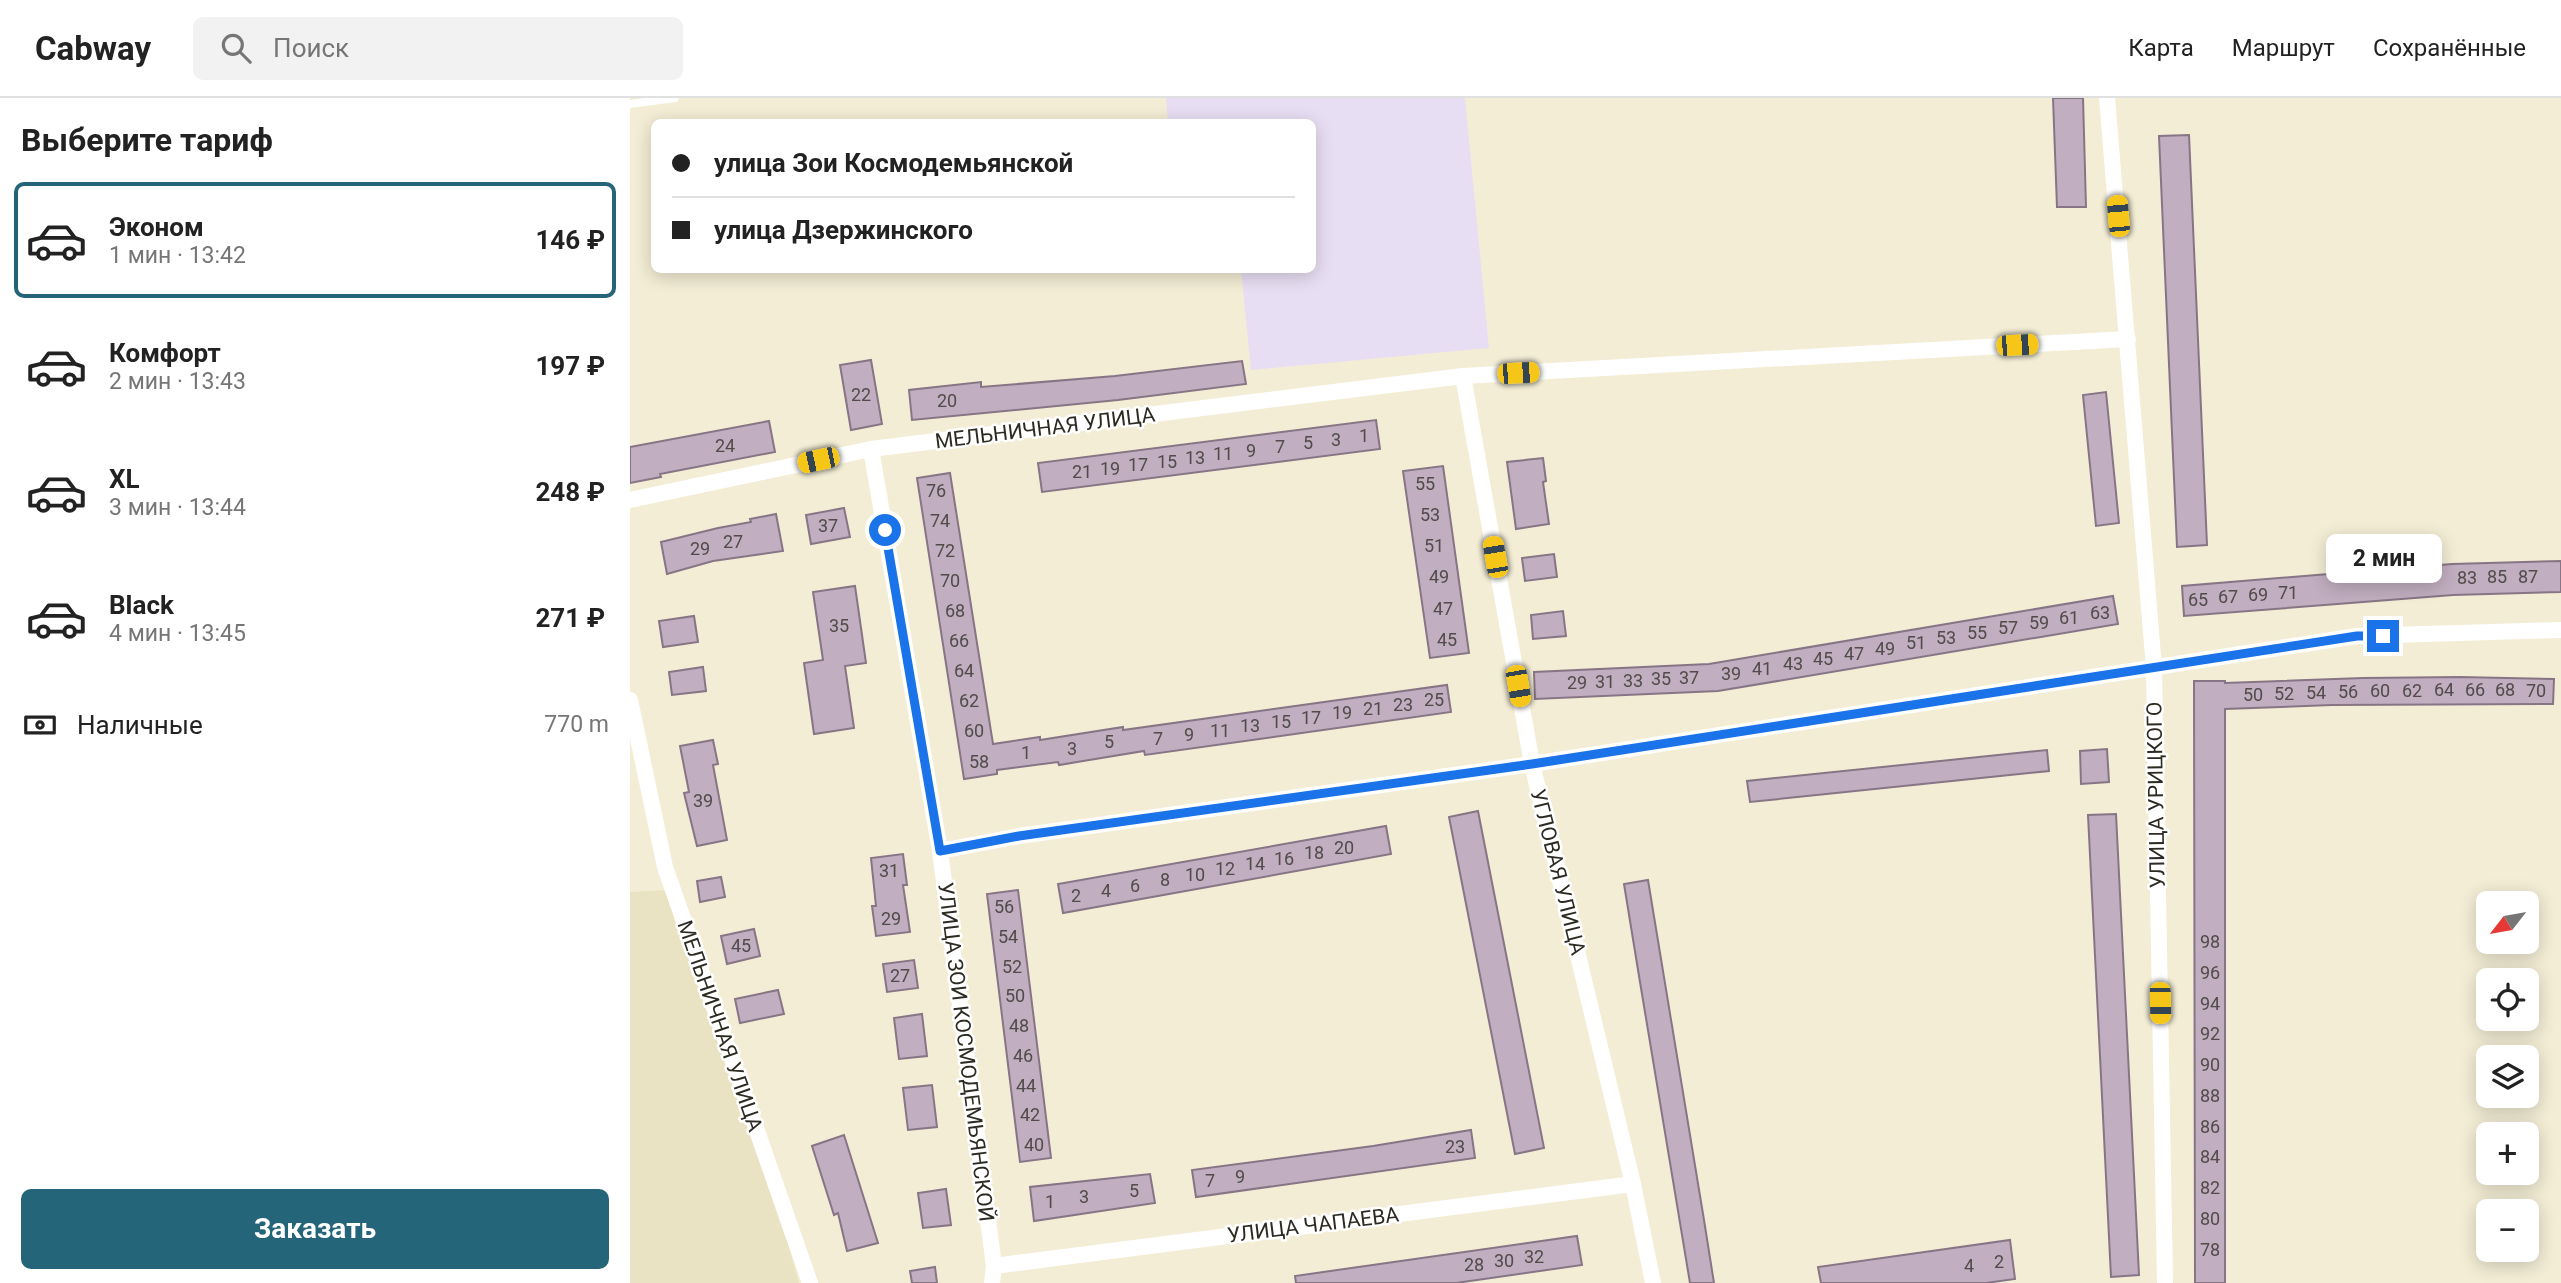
<!DOCTYPE html>
<html lang="ru">
<head>
<meta charset="utf-8">
<style>
	:root { --surface:#fff; --page:#f2f2f2; --text:#222; --muted:#767676; --line:#e0e0e0; --accent:#246579 }
	body { margin:0; font-family:Roboto,sans-serif; background:var(--page); color:var(--text); height:100vh; display:flex; flex-direction:column; font-size:26px; white-space:nowrap }
	* { box-sizing:border-box; margin:0 }
	p { font-size:23px; color:var(--muted) }
	.icon { flex:none; width:38px; height:38px; fill:none; stroke:currentColor; stroke-width:2; stroke-linecap:round; stroke-linejoin:round }
	.map { position:relative; flex:1; overflow:hidden }
	.side { display:flex; flex-direction:column; background:var(--surface); width:630px }
	.side>* { flex:none }
	.hud { position:absolute; left:21px; top:21px; width:665px; height:154px; border-radius:10px; box-shadow:0 4px 18px #0003; display:grid; align-content:center; height:154px; padding:0 21px; background:var(--surface) }
	.needle { width:46px; rotate:239deg }
	.controls { position:absolute; left:1846px; top:793px; display:grid; gap:14px }
	.controls a { display:grid; place-items:center; width:63px; height:63px; border-radius:10px; background:var(--surface); box-shadow:0 4px 18px #0003; font-size:35px }
	.end { position:absolute; width:32px; height:32px; margin:-16px; border:9px solid #1a73e8; background:#fff; box-shadow:0 0 0 4px #fff }
	.from { border-radius:50% }
	.bubble { position:absolute; height:49px; border-radius:10px; background:var(--surface); box-shadow:0 4px 18px #0003; font-size:23px; font-weight:700; line-height:49px; text-align:center }
	.car { position:absolute; width:21px; height:42px; margin:-21px -10px; border-radius:9px; box-shadow:0 0 5px 2px #0007; background:linear-gradient(#f5c518 24%,#345 0 40%,#f5c518 0 76%,#345 0 86%,#f5c518 0) }
	.hud b { display:flex; align-items:center; gap:24px; height:66px; font-size:26px }
	.hud b+b { border-top:2px solid var(--line) }
	.hud i { width:18px; height:18px; background:var(--text) }
	ul { padding:0; list-style:none }
	li { display:flex; align-items:center; gap:21px; height:116px; margin:0 14px 10px; padding:0 7px; border:4px solid transparent; border-radius:10px }
	li div { flex:1 }
	li b { display:block; font-size:26px }
	li em { font-style:normal; font-weight:700 }
	li.on { border-color:var(--accent) }
	li>.icon { width:63px; height:63px; stroke-width:1.5 }
	h2 { padding:0 21px; font-size:32px; line-height:84px }
	.pay { display:flex; align-items:center; gap:18px; height:77px; padding:0 21px; font-size:26px }
	.pay p { margin-inline-start:auto }
	.cta { display:flex; gap:14px; margin-top:auto; padding:14px 21px }
	.cta a { flex:1; height:80px; border-radius:10px; background:var(--accent); color:#fff; font-size:28px; font-weight:700; line-height:80px; text-align:center }
	header { display:flex; align-items:center; gap:42px; box-sizing:border-box; height:98px; padding:0 35px; background:var(--surface); border-bottom:2px solid var(--line) }
	header strong { font-size:33px }
	nav { display:flex; gap:38px; margin-inline-start:auto; font-size:24px }
	.search { width:490px; height:63px; background:var(--page); display:flex; align-items:center; gap:18px; box-sizing:border-box; padding:0 24px; border-radius:10px; color:var(--muted); font-size:26px }
	main { display:flex; flex:1; min-height:0 }
	.map>svg:first-child { display:block }
</style>
</head>
<body>
<header>
<strong>Cabway</strong>
<div class="search"><svg class="icon" aria-label="search" viewBox="0 0 24 24"><circle cx="10" cy="10" r="6"/><path d="M15 15l6 6"/></svg>Поиск</div>
<nav><a>Карта</a><a>Маршрут</a><a>Сохранённые</a></nav>
</header>
<main>
<section class="side">
<h2>Выберите тариф</h2>
<ul>
<li class="on"><svg class="icon" aria-label="car" viewBox="0 0 24 24"><path d="M5 17H2v-5l4-1 3-4h7l3 4 3 1v5h-3M9 17h6M6 11h13"/><circle cx="7" cy="17" r="2"/><circle cx="17" cy="17" r="2"/></svg><div><b>Эконом</b><p>1 мин · 13:42</p></div><em>146 ₽</em></li>
<li><svg class="icon" aria-label="car" viewBox="0 0 24 24"><path d="M5 17H2v-5l4-1 3-4h7l3 4 3 1v5h-3M9 17h6M6 11h13"/><circle cx="7" cy="17" r="2"/><circle cx="17" cy="17" r="2"/></svg><div><b>Комфорт</b><p>2 мин · 13:43</p></div><em>197 ₽</em></li>
<li><svg class="icon" aria-label="car" viewBox="0 0 24 24"><path d="M5 17H2v-5l4-1 3-4h7l3 4 3 1v5h-3M9 17h6M6 11h13"/><circle cx="7" cy="17" r="2"/><circle cx="17" cy="17" r="2"/></svg><div><b>XL</b><p>3 мин · 13:44</p></div><em>248 ₽</em></li>
<li><svg class="icon" aria-label="car" viewBox="0 0 24 24"><path d="M5 17H2v-5l4-1 3-4h7l3 4 3 1v5h-3M9 17h6M6 11h13"/><circle cx="7" cy="17" r="2"/><circle cx="17" cy="17" r="2"/></svg><div><b>Black</b><p>4 мин · 13:45</p></div><em>271 ₽</em></li>
</ul>
<div class="pay"><svg class="icon" aria-label="cash" viewBox="0 0 24 24"><path d="M3 7h18v10H3z"/><circle cx="12" cy="12" r="2"/></svg>Наличные<p>770 m</p></div>
<div class="cta"><a>Заказать</a></div>
</section>
<div class="map">
<svg width="1931" height="1185" viewBox="0 0 1931 1185">
	<rect width="100%" height="100%" fill="#f3edd5"/>
	<!-- built -->
	<path fill="#eae3c3" d="M38 792 139 1077 169 1185H0V794Z"/>
	<!-- industrial -->
	<path fill="#e8def3" d="M536 0H835L859 250 621 272 611 172H682V24H538Z"/>
	<!-- building -->
	<g fill="#c1aec0" stroke="#877586" stroke-width="2">
		<path d="M1423 0H1453L1456 109H1427Z"/>
		<path d="M1559 37 1577 447 1547 449 1529 38Z"/>
		<path d="M241 262 252 326 221 332 210 267Z"/>
		<path d="M612 263 616 286 488 302 282 322 279 292 351 284V289L485 278Z"/>
		<path d="M1476 294 1489 425 1466 428 1453 297Z"/>
		<path d="M746 322 750 351 412 394 408 365Z"/>
		<path d="M139 323 145 354 30 376 31 379 0 385V349Z"/>
		<path d="M913 360 916 383 913 384 919 426 886 431 877 364Z"/>
		<path d="M813 368 839 555 800 560 773 373Z"/>
		<path d="M320 375 363 646 410 639V642L493 629V632L817 587 821 614 515 657 514 653 429 667 428 664 367 672V676L334 681 287 380Z"/>
		<path d="M214 410 220 439 181 446 176 417Z"/>
		<path d="M146 416 153 453 83 463 37 476 31 444 88 430 121 424 120 421Z"/>
		<path d="M924 456 927 479 895 483 892 460Z"/>
		<path d="M1931 463V494L1823 497 1554 518 1552 488 1822 466Z"/>
		<path d="M225 488 236 565 215 568 224 630 184 636 174 565 193 562 183 494Z"/>
		<path d="M1483 498 1488 526 1088 593 905 601 904 574 1079 566Z"/>
		<path d="M933 513 936 538 903 541 901 517Z"/>
		<path d="M64 518 68 544 33 549 29 523Z"/>
		<path d="M73 569 76 593 42 597 39 574Z"/>
		<path d="M1830 579 1924 581 1923 606 1702 607 1595 611V1185H1565L1564 583H1595V585L1733 580Z"/>
		<path d="M83 642 88 666 83 667 97 742 67 748 54 695 59 694 50 648Z"/>
		<path d="M1477 651 1479 684 1451 686 1450 653Z"/>
		<path d="M1417 652 1419 673 1120 704 1117 683Z"/>
		<path d="M848 713 914 1050 885 1056 819 719Z"/>
		<path d="M1486 716 1509 1177 1481 1179 1458 717Z"/>
		<path d="M756 728 761 756 433 815 428 786Z"/>
		<path d="M273 756 277 787H273L280 834 246 838 242 808H246L241 760Z"/>
		<path d="M91 779 95 799 70 804 67 783Z"/>
		<path d="M1018 782 1074 1122 1084 1185H1060L1009 878 994 786Z"/>
		<path d="M388 792 421 1060 390 1064 357 796Z"/>
		<path d="M124 831 130 858 97 866 91 838Z"/>
		<path d="M284 862 288 890 257 894 253 866Z"/>
		<path d="M148 892 154 916 110 925 105 901Z"/>
		<path d="M292 916 297 958 269 961 264 920Z"/>
		<path d="M302 987 307 1029 278 1032 273 990Z"/>
		<path d="M841 1032 845 1060 566 1099 562 1072 743 1048Z"/>
		<path d="M214 1037 248 1145 217 1153 208 1115 204 1117 182 1048Z"/>
		<path d="M520 1076 525 1105 404 1123 400 1089Z"/>
		<path d="M316 1091 321 1127 293 1130 288 1095Z"/>
		<path d="M947 1138 952 1167 826 1185H666L665 1178Z"/>
		<path d="M1380 1142 1385 1181 1356 1185H1191L1188 1169Z"/>
		<path d="M305 1169 307 1185H282L280 1173Z"/>
	</g>
	<g fill="none" stroke-linecap="round" stroke-linejoin="round">
		<!-- service -->
		<path stroke="#fff" stroke-width="8" d="M0 6 45 0"/>
		<!-- minor -->
		<g stroke="#fff" stroke-width="16">
			<path d="M1477 0 1524 570 1535 1185"/>
			<path d="M833 278 902 666 1003 1086 1023 1185"/>
			<path d="M241 351 310 753 364 1168 362 1185"/>
			<path d="M0 402 241 351 833 278 1498 241"/>
			<path d="M0 602 35 769 180 1185"/>
			<path d="M310 753 389 738 902 666 1727 538 1931 532"/>
			<path d="M364 1168 1003 1086"/>
		</g>
	</g>
	<g fill="none" stroke-linecap="round" stroke-linejoin="round">
		<!-- route -->
		<path stroke="#1a73e8" stroke-width="9" d="M255 432 310 753 389 738 902 666 1727 538H1753"/>
	</g>
	<g text-anchor="middle" stroke-width="5" stroke-linejoin="round" paint-order="stroke">
		<!-- number labels -->
		<g font-size="18" fill="#514b49">
			<text x="231" y="303">22</text>
			<text x="317" y="309">20</text>
			<text x="734" y="344">1</text>
			<text x="706" y="348">3</text>
			<text x="678" y="351">5</text>
			<text x="95" y="354">24</text>
			<text x="650" y="355">7</text>
			<text x="621" y="359">9</text>
			<text x="593" y="362">11</text>
			<text x="565" y="366">13</text>
			<text x="537" y="370">15</text>
			<text x="508" y="373">17</text>
			<text x="480" y="377">19</text>
			<text x="452" y="380">21</text>
			<text x="795" y="392">55</text>
			<text x="306" y="399">76</text>
			<text x="800" y="423">53</text>
			<text x="310" y="429">74</text>
			<text x="198" y="434">37</text>
			<text x="103" y="450">27</text>
			<text x="804" y="454">51</text>
			<text x="70" y="457">29</text>
			<text x="315" y="459">72</text>
			<text x="809" y="485">49</text>
			<text x="1867" y="485">85</text>
			<text x="1898" y="485">87</text>
			<text x="1837" y="486">83</text>
			<text x="320" y="489">70</text>
			<text x="1658" y="501">71</text>
			<text x="1628" y="503">69</text>
			<text x="1598" y="505">67</text>
			<text x="1568" y="508">65</text>
			<text x="813" y="517">47</text>
			<text x="325" y="519">68</text>
			<text x="1470" y="521">63</text>
			<text x="1439" y="526">61</text>
			<text x="1409" y="531">59</text>
			<text x="209" y="534">35</text>
			<text x="1378" y="536">57</text>
			<text x="1347" y="541">55</text>
			<text x="1316" y="546">53</text>
			<text x="817" y="548">45</text>
			<text x="329" y="549">66</text>
			<text x="1286" y="551">51</text>
			<text x="1255" y="557">49</text>
			<text x="1224" y="562">47</text>
			<text x="1193" y="567">45</text>
			<text x="1163" y="572">43</text>
			<text x="1132" y="577">41</text>
			<text x="334" y="579">64</text>
			<text x="1101" y="582">39</text>
			<text x="1059" y="586">37</text>
			<text x="1031" y="587">35</text>
			<text x="1003" y="589">33</text>
			<text x="975" y="590">31</text>
			<text x="947" y="591">29</text>
			<text x="1814" y="598">64</text>
			<text x="1845" y="598">66</text>
			<text x="1875" y="598">68</text>
			<text x="1750" y="599">60</text>
			<text x="1782" y="599">62</text>
			<text x="1906" y="599">70</text>
			<text x="1718" y="600">56</text>
			<text x="1686" y="601">54</text>
			<text x="1654" y="602">52</text>
			<text x="1623" y="603">50</text>
			<text x="804" y="608">25</text>
			<text x="339" y="609">62</text>
			<text x="773" y="613">23</text>
			<text x="743" y="617">21</text>
			<text x="712" y="621">19</text>
			<text x="681" y="626">17</text>
			<text x="651" y="630">15</text>
			<text x="620" y="634">13</text>
			<text x="344" y="639">60</text>
			<text x="590" y="639">11</text>
			<text x="559" y="643">9</text>
			<text x="528" y="647">7</text>
			<text x="479" y="650">5</text>
			<text x="442" y="657">3</text>
			<text x="396" y="661">1</text>
			<text x="349" y="670">58</text>
			<text x="73" y="709">39</text>
			<text x="714" y="756">20</text>
			<text x="684" y="761">18</text>
			<text x="654" y="767">16</text>
			<text x="625" y="772">14</text>
			<text x="595" y="777">12</text>
			<text x="259" y="779">31</text>
			<text x="565" y="783">10</text>
			<text x="535" y="788">8</text>
			<text x="505" y="794">6</text>
			<text x="476" y="799">4</text>
			<text x="446" y="804">2</text>
			<text x="374" y="815">56</text>
			<text x="261" y="827">29</text>
			<text x="378" y="845">54</text>
			<text x="1580" y="850">98</text>
			<text x="111" y="854">45</text>
			<text x="382" y="875">52</text>
			<text x="1580" y="881">96</text>
			<text x="270" y="884">27</text>
			<text x="385" y="904">50</text>
			<text x="1580" y="912">94</text>
			<text x="389" y="934">48</text>
			<text x="1580" y="942">92</text>
			<text x="393" y="964">46</text>
			<text x="1580" y="973">90</text>
			<text x="396" y="994">44</text>
			<text x="1580" y="1004">88</text>
			<text x="400" y="1023">42</text>
			<text x="1580" y="1035">86</text>
			<text x="404" y="1053">40</text>
			<text x="825" y="1055">23</text>
			<text x="1580" y="1065">84</text>
			<text x="610" y="1085">9</text>
			<text x="580" y="1089">7</text>
			<text x="1580" y="1096">82</text>
			<text x="504" y="1099">5</text>
			<text x="454" y="1105">3</text>
			<text x="420" y="1110">1</text>
			<text x="1580" y="1127">80</text>
			<text x="1580" y="1158">78</text>
			<text x="904" y="1165">32</text>
			<text x="874" y="1169">30</text>
			<text x="1369" y="1170">2</text>
			<text x="844" y="1173">28</text>
			<text x="1339" y="1174">4</text>
		</g>
		<!-- street labels -->
		<g font-size="21" fill="#2c2a21" stroke="#fff">
			<text transform="translate(415 330) rotate(-7)" y="7">МЕЛЬНИЧНАЯ УЛИЦА</text>
			<text transform="translate(1526 697) rotate(-91)" y="7">УЛИЦА УРИЦКОГО</text>
			<text transform="translate(928 774) rotate(76)" y="7">УГЛОВАЯ УЛИЦА</text>
			<text transform="translate(90 928) rotate(71)" y="7">МЕЛЬНИЧНАЯ УЛИЦА</text>
			<text transform="translate(336 954) rotate(83)" y="7">УЛИЦА ЗОИ КОСМОДЕМЬЯНСКОЙ</text>
			<text transform="translate(683 1127) rotate(-7)" y="7">УЛИЦА ЧАПАЕВА</text>
		</g>
	</g>
</svg>
<div class="controls">
<a><svg class="needle" viewBox="-14 -14 28 28"><path d="M0-13l5 13h-10z" fill="#e53935"/><path d="M0 13l5-13h-10z" fill="#767676"/></svg></a>
<a><svg class="icon" aria-label="locate" viewBox="0 0 24 24"><circle cx="12" cy="12" r="6"/><path d="M12 2v4M12 18v4M2 12h4M18 12h4"/></svg></a>
<a><svg class="icon" aria-label="layers" viewBox="0 0 24 24"><path d="M12 4l9 5-9 5-9-5zM3 14l9 5 9-5"/></svg></a>
<a>+</a>
<a>−</a>
</div>
<i class="end from" style="left:255px;top:432px"></i>
<i class="end" style="left:1753px;top:538px"></i>
<div class="bubble" style="left:1696px;top:436px;width:116px">2 мин</div>
<i class="car" style="left:1488px;top:118px;rotate:355deg"></i>
<i class="car" style="left:1387px;top:247px;rotate:87deg"></i>
<i class="car" style="left:888px;top:275px;rotate:87deg"></i>
<i class="car" style="left:188px;top:362px;rotate:258deg"></i>
<i class="car" style="left:865px;top:459px;rotate:350deg"></i>
<i class="car" style="left:888px;top:588px;rotate:170deg"></i>
<i class="car" style="left:1530px;top:905px;rotate:179deg"></i>
<div class="hud">
<b><i class="from"></i>улица Зои Космодемьянской</b>
<b><i></i>улица Дзержинского</b>
</div>
</div>
</main>
</body>
</html>
